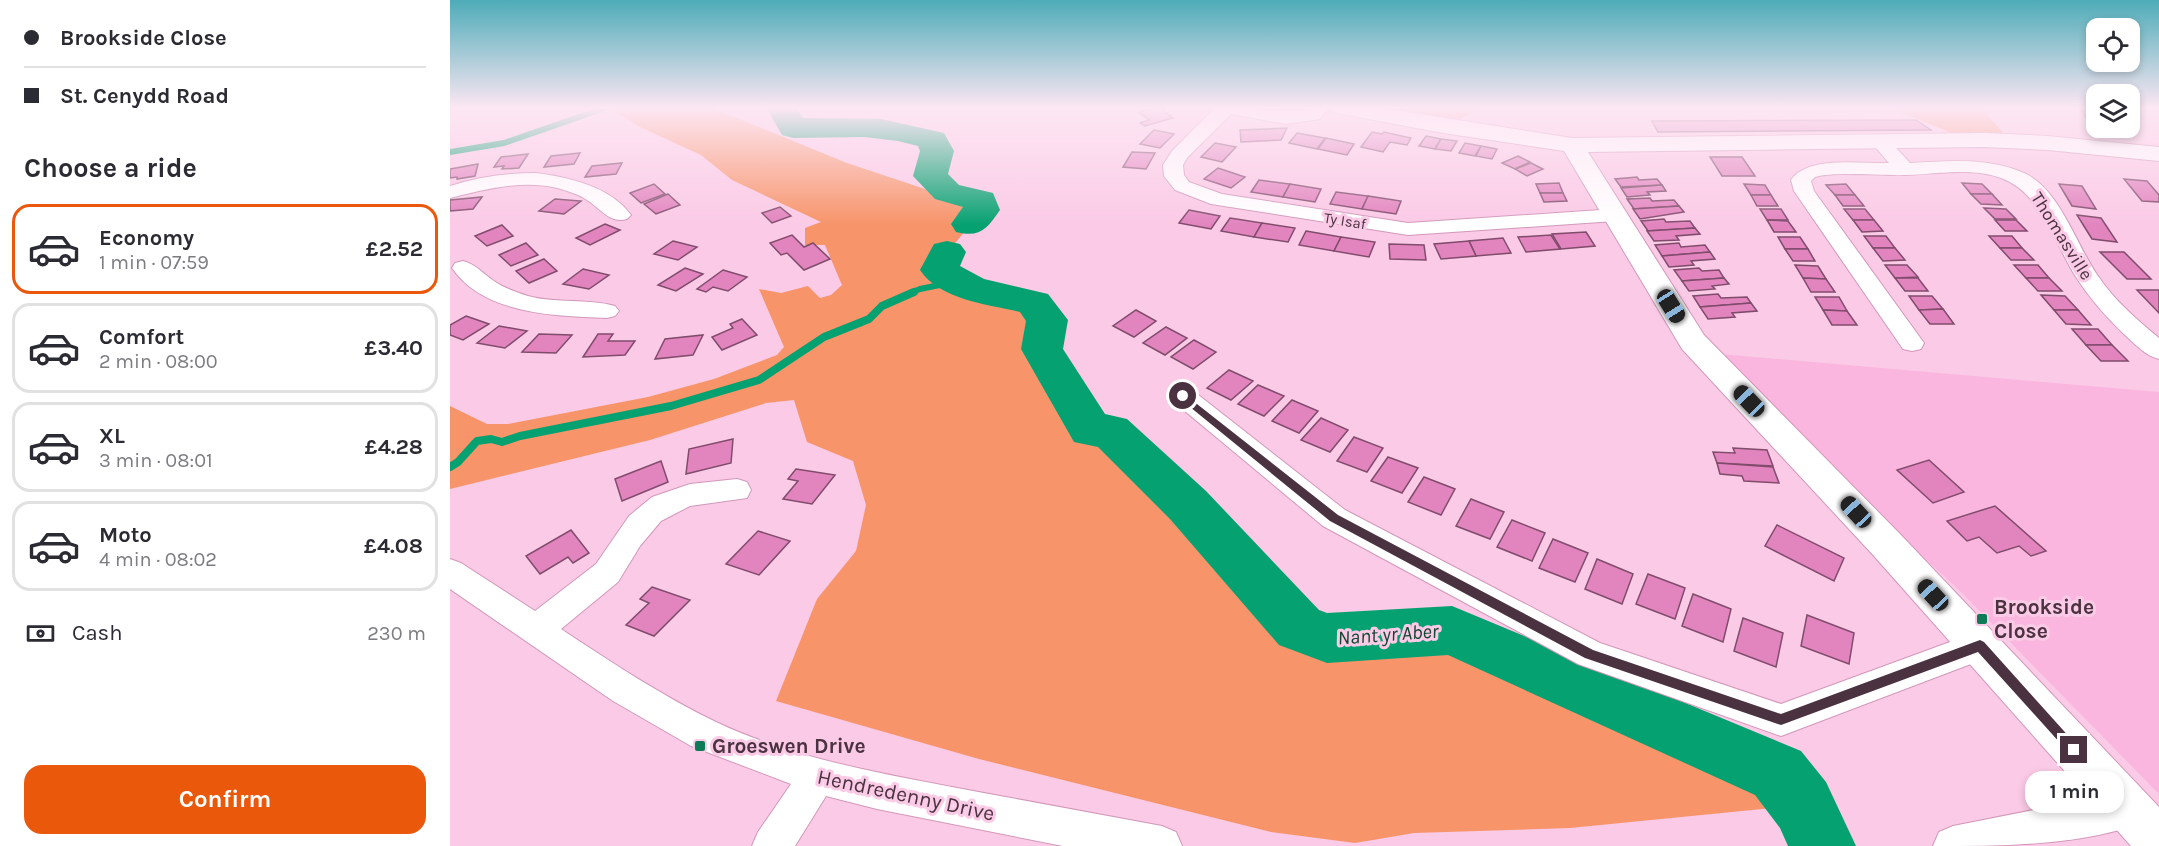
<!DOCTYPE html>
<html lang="en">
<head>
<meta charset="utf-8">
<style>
	:root { --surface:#fff; --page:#f7f7f7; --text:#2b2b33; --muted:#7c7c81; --line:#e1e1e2; --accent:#ea580c }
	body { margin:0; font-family:Karla,sans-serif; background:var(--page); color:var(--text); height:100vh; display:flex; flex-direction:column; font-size:22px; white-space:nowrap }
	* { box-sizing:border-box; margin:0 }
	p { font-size:20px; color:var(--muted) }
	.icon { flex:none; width:33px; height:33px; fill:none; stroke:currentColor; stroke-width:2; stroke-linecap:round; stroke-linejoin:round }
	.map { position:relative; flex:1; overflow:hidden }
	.details { display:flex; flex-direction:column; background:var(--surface); width:450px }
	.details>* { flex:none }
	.guide { display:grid; align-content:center; height:132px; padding:0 24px; background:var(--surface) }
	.controls { position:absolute; left:1636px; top:18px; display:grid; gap:12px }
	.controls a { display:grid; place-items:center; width:54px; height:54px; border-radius:12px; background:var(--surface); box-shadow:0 3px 9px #0003; font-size:30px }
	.end { position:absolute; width:27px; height:27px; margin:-14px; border:8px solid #4a3240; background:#fff; box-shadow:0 0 0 3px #fff }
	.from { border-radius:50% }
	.bubble { position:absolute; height:42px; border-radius:18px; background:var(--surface); box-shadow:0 3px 9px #0003; font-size:20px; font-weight:700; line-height:42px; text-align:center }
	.car { position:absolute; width:18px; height:36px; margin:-18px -9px; border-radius:8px; box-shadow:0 0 4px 2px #0007; background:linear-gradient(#222 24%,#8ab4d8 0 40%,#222 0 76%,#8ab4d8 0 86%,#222 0) }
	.guide b { display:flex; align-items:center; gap:21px; height:57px; font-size:22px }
	.guide b+b { border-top:2px solid var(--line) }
	.guide i { width:15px; height:15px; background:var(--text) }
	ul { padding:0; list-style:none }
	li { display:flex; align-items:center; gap:18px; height:90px; margin:0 12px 9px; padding:0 12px; border:3px solid var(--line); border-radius:18px }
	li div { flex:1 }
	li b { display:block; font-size:22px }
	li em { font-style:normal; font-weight:700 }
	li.on { border-color:var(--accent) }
	li>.icon { width:54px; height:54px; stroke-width:1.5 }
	h2 { padding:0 24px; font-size:27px; line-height:72px }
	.pay { display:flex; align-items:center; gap:15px; height:66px; padding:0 24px; font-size:22px }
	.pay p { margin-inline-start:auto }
	.button { display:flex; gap:12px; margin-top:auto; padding:12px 24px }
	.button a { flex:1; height:69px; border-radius:18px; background:var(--accent); color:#fff; font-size:24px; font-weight:700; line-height:69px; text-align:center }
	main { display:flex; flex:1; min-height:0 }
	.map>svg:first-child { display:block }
</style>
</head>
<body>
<main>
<section class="details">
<div class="guide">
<b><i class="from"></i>Brookside Close</b>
<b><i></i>St. Cenydd Road</b>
</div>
<h2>Choose a ride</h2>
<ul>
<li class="on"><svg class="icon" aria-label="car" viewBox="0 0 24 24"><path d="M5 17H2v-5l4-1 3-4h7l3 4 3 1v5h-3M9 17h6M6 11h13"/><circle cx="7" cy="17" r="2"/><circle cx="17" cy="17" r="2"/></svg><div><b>Economy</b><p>1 min · 07:59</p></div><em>£2.52</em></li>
<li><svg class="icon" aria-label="car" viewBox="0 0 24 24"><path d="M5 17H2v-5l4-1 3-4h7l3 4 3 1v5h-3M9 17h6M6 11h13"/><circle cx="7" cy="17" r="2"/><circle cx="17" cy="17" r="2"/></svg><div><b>Comfort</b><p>2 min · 08:00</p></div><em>£3.40</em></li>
<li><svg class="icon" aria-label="car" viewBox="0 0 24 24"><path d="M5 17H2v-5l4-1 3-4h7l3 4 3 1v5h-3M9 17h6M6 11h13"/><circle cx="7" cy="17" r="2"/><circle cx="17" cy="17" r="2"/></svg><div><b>XL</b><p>3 min · 08:01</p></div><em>£4.28</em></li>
<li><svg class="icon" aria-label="car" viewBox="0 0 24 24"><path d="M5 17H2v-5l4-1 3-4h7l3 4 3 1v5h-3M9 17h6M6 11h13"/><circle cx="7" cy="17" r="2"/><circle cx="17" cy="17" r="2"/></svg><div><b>Moto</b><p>4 min · 08:02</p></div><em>£4.08</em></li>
</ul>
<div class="pay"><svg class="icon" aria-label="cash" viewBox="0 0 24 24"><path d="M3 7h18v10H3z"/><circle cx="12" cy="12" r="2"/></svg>Cash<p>230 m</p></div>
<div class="button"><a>Confirm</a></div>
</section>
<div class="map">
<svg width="1709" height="846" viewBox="0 0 1709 846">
	<rect width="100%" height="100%" fill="#fbcae6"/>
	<!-- built -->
	<path fill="#fab6de" d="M1270 354 1709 392V794L1512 593 1382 472Z"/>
	<!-- green -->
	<g fill="#f7946a">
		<path d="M157 107H260L397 163 475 189 530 201 532 210 498 252 490 270 521 288 584 303 597 320 592 349 641 430 660 431 738 505 849 628 877 638 1002 630 1328 773 1353 805 1120 828 964 833 905 843 821 832 529 759 326 701 367 599 406 551 416 505 403 461 357 442 344 400 316 403 200 440 0 489V406L37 424H58L198 397 264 379 327 355 334 347 309 289 331 293 358 286 370 298 381 295 392 285 375 245H355V228L371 222 282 180 251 155 190 127Z"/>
		<path d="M892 107H1036L993 126Z"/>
		<path d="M1437 107H1531L1554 134 1507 135Z"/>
	</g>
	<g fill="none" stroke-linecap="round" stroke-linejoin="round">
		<!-- stream-far1 -->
		<g stroke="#06a170" stroke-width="6">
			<path d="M0 152 54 143 158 107"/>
			<path d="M460 293 470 289 509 281"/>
		</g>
		<!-- stream -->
		<path stroke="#06a170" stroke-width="8" d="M0 467 8 462 27 441 41 439 52 442 70 436 221 406 309 380 374 337 419 319 432 306 464 292"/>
		<!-- river -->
		<g fill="#06a170" fill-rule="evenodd">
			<path d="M316 107H346L353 118 431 119 494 133 504 151 498 174 509 185 543 193 550 210C537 229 530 238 506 232L501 224 513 207 485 199 463 176 470 151 468 146 448 141 414 137 343 138 332 135Z"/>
			<path d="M497 241 510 244 516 252 510 266 534 279 598 294 618 320 613 349 655 414 677 419 756 491 869 610 877 613 1002 606 1351 751 1376 782 1406 846H1338L1330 828 1305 795 998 655 877 663 829 645 720 519 648 447 624 442 571 349 576 321 570 312C537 304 490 300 470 270L484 244Z"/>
		</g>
	</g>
	<!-- building -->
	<g fill="#e285bf" stroke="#804c6c" stroke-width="1.5">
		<path d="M709 107 723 118 695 126 690 123 699 120 689 112Z"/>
		<path d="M1631 107 1647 109V125L1639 124Z"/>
		<path d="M1466 120 1481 130 1208 132 1202 121Z"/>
		<path d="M837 128 831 140 791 142 790 130Z"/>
		<path d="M704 130 724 134 710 148 690 144Z"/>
		<path d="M922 132 932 134 934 132 961 138 957 145 940 142 933 152 911 147Z"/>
		<path d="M847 133 875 138 867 149 839 143Z"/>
		<path d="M976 136 991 139 985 149 969 146Z"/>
		<path d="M876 138 904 144 897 155 868 149Z"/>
		<path d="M991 139 1007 141 1001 151 985 149Z"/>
		<path d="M765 143 786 147 772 162 751 157Z"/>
		<path d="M1015 143 1031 146 1025 156 1009 153Z"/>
		<path d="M1031 146 1047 149 1042 159 1026 156Z"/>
		<path d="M682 152 705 153 696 169 673 167Z"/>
		<path d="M130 153 124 164 94 167 101 156Z"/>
		<path d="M78 154 69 168 52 169 54 166 44 167 51 157Z"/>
		<path d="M1068 156 1080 162 1065 169 1052 163Z"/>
		<path d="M1260 157H1292L1305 176H1272Z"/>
		<path d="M172 163 166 174 135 177 142 166Z"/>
		<path d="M1081 163 1093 169 1077 176 1065 169Z"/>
		<path d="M28 164 25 176 7 179V177L0 178V169Z"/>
		<path d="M768 168 795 177 781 188 754 179Z"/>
		<path d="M1187 177 1189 180 1207 179 1212 185 1171 187 1165 179Z"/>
		<path d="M1674 179 1697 181 1709 195V202L1692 201Z"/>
		<path d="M809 180 840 184 833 197 801 192Z"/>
		<path d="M1109 183 1113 193H1090L1086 184Z"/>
		<path d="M1512 183 1532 184 1542 194H1521Z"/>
		<path d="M204 184 215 194 191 203 180 193Z"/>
		<path d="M840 184 871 189 865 202 833 197Z"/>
		<path d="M1294 184 1315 185 1321 195H1301Z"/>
		<path d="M1396 184 1405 195H1385L1376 185Z"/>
		<path d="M1609 184 1632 186 1646 209 1622 206Z"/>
		<path d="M1212 185 1216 191 1197 192 1200 195 1177 197 1171 188Z"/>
		<path d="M886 192 918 196 912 209 880 204Z"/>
		<path d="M1090 193H1113L1117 201 1094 202Z"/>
		<path d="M218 194 230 205 206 214 194 204Z"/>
		<path d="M1521 194H1542L1552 205 1531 204Z"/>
		<path d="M1301 195H1321L1328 206H1307Z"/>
		<path d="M1385 195H1405L1414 206H1393Z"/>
		<path d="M918 196 951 201 946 214 912 209Z"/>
		<path d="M32 197 23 209 0 211V200Z"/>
		<path d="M1200 198 1202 201 1224 200 1229 206 1184 209 1177 199Z"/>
		<path d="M105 199 131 201 114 214 89 211Z"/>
		<path d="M1229 206 1234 212 1190 219 1183 209Z"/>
		<path d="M330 207 341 216 322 223 312 213Z"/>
		<path d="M1534 208 1556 209 1566 219H1545Z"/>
		<path d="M1310 209H1331L1338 220H1317Z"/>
		<path d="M1394 209H1415L1424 220H1403Z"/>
		<path d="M739 210 770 216 761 229 729 223Z"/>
		<path d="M1627 215 1651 218 1667 242 1642 239Z"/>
		<path d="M780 218 812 223 804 237 771 231Z"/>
		<path d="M1214 219 1216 222 1240 221 1245 228 1198 231 1191 221Z"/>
		<path d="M1317 220 1338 221 1346 232H1324Z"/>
		<path d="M1403 220H1424L1433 231 1412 232Z"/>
		<path d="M1545 220H1566L1577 231H1555Z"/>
		<path d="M812 223 845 228 838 242 804 237Z"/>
		<path d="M155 224 170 230 140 245 126 238Z"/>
		<path d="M52 225 63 236 37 246 25 236Z"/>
		<path d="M1245 228 1250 234 1226 236 1229 240 1204 241 1197 231Z"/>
		<path d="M856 231 891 237 884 251 849 245Z"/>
		<path d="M1136 232 1145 246 1111 249 1102 234Z"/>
		<path d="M342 235 354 247 363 243 380 259 354 270 337 253 331 255 320 243Z"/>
		<path d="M1101 235 1110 249 1076 252 1068 237Z"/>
		<path d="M1414 236H1436L1445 248H1423Z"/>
		<path d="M1539 236H1562L1572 248H1550Z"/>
		<path d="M891 237 925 242 919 257 884 251Z"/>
		<path d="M1328 237H1350L1358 249H1335Z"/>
		<path d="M1053 238 1061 253 1026 256 1019 241Z"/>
		<path d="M223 241 247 247 228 260 204 254Z"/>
		<path d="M1019 241 1026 256 991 259 984 244Z"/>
		<path d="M76 243 88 255 61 266 49 255Z"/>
		<path d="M1229 243 1231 247 1255 245 1260 252 1212 256 1205 245Z"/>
		<path d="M939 244 974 245 976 260 940 259Z"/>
		<path d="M1423 248H1445L1455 260 1433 261Z"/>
		<path d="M1550 248H1572L1584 260H1561Z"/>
		<path d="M1335 249H1358L1365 261H1343Z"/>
		<path d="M1260 252 1265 259 1241 261 1244 265 1219 267 1212 256Z"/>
		<path d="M1650 252H1674L1701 279H1677Z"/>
		<path d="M94 259 107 271 79 283 66 271Z"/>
		<path d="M1345 265 1368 266 1376 279 1353 278Z"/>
		<path d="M1435 265H1457L1468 277 1445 278Z"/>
		<path d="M1564 265H1588L1599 278H1576Z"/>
		<path d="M235 268 253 274 226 291 208 285Z"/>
		<path d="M1249 268 1252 271 1269 270 1274 278 1232 281 1224 270Z"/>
		<path d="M133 269 159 275 139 289 113 284Z"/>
		<path d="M273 270 297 277 278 291 263 287 256 292 247 289Z"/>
		<path d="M1274 278 1279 284 1262 286 1265 289 1239 291 1232 281Z"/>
		<path d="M1353 278 1376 279 1385 292H1361Z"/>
		<path d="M1445 278H1468L1478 291H1455Z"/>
		<path d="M1576 278H1599L1612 291H1588Z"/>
		<path d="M1687 290H1709V313Z"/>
		<path d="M1268 294 1271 298 1297 297 1301 303 1250 307 1243 296Z"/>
		<path d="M1591 295 1615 296 1628 310H1604Z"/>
		<path d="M1459 296H1482L1493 309 1469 310Z"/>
		<path d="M1365 297H1389L1397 311 1373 310Z"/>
		<path d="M1301 303 1307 311 1282 313 1285 317 1258 319 1250 307Z"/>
		<path d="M1493 309 1504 324H1480L1469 310Z"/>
		<path d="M686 310 706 321 684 337 663 326Z"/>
		<path d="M1373 310 1397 311 1407 325H1382Z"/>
		<path d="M1604 310H1628L1641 325 1616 324Z"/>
		<path d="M16 316 39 324 13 340 0 335V325Z"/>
		<path d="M292 319 307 335 272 350 262 337 283 328 280 324Z"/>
		<path d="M49 326 77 331 55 348 27 343Z"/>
		<path d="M716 327 737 338 715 355 693 343Z"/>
		<path d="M1622 329H1648L1662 345H1636Z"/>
		<path d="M89 334 122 335 106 353 72 352Z"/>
		<path d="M148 334H163L158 341H185L175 355 133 357Z"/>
		<path d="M253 335 243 355 205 359 215 339Z"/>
		<path d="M744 340 766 352 743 369 721 357Z"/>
		<path d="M1636 345H1662L1678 361H1651Z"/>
		<path d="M779 370 803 381 781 400 757 388Z"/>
		<path d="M808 385 834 396 814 416 788 404Z"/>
		<path d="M842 400 868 411 849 433 822 421Z"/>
		<path d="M871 418 898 430 880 452 851 440Z"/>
		<path d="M904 437 933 448 917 472 887 461Z"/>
		<path d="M283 439 281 463 236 474 239 449Z"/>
		<path d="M1283 448 1317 450 1323 466 1267 463 1263 452 1285 453Z"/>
		<path d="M938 457 968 468 952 493 921 481Z"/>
		<path d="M1479 460 1514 492 1483 503 1447 470Z"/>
		<path d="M211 461 218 482 172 501 165 479Z"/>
		<path d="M1267 463 1323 467 1329 483 1294 481 1292 476 1270 474Z"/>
		<path d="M346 469 385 475 362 504 333 499 348 481 338 479Z"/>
		<path d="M974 477 1005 489 991 515 958 502Z"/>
		<path d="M1021 499 1054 512 1040 539 1006 526Z"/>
		<path d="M1545 506 1596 551 1581 556 1569 546 1547 553 1529 537 1517 541 1497 521Z"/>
		<path d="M1062 520 1095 533 1082 561 1047 547Z"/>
		<path d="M1327 525 1394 558 1384 581 1315 546Z"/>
		<path d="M121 530 139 553 123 563 118 557 90 574 76 556Z"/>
		<path d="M308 531 340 541 309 575 276 564Z"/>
		<path d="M1103 539 1138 553 1125 582 1089 568Z"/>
		<path d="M1147 559 1183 574 1172 604 1135 589Z"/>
		<path d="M1198 574 1235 588 1225 619 1186 604Z"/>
		<path d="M202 587 240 600 204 636 176 625 199 603 190 599Z"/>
		<path d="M1243 594 1281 609 1273 642 1232 626Z"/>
		<path d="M1357 615 1404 633 1399 664 1351 646Z"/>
		<path d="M1293 618 1333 633 1326 667 1284 651Z"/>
	</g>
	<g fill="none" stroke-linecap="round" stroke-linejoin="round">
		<defs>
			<g id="street">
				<path d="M766 107C798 104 827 115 858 110L861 107H879L870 119 836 124 781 114 737 158 733 165 734 175 739 182 772 194 958 223 1165 209 1172 211 1176 215 1172 219 1165 221 958 235 761 204 725 190 714 176 713 165 722 151Z"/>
				<path d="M1430 136 1437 138 1460 163C1498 161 1538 157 1574 173 1610 189 1626 245 1648 276 1664 300 1687 320 1709 338V359C1696 356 1686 345 1676 336 1657 318 1640 299 1626 277 1604 243 1592 193 1551 178 1522 167 1486 174 1456 175 1433 176 1384 171 1365 177L1361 181 1364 191 1474 343 1471 349 1462 351 1453 349 1344 191 1341 180C1358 155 1411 164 1439 163L1421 142 1423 138Z"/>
				<path d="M86 173C118 177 160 186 181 215L177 219C160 224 151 209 137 200 130 195 120 192 111 189 74 179 37 189 0 198V186C28 177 56 173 86 173Z"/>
				<path d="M13 261C26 264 33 274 44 281 54 288 66 292 78 296 107 304 137 298 165 306L169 311 165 316 157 318C107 316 34 315 2 268L5 263Z"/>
				<path d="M733 387 742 390 895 510 1150 643 1331 704 1530 631 1542 636 1547 646 1542 656 1331 736 1128 664 873 526 724 402 720 396 724 390Z"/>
				<path d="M287 479 297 482 301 490 297 498 240 506 211 521 190 546 168 582 111 629C161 662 212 696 266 722 340 757 423 772 502 787 572 800 642 813 712 826L726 832 732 846H613L427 809 376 796 345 846H302L308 832 341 784 241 746 163 701 0 589V559L11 563 85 611 146 564 179 516 202 497 240 484Z"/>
				<path d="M1679 791 1692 797 1698 810 1692 823C1627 846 1553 846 1483 846L1489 832 1503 826Z"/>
			</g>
			<path id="secondary" d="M881 107H925L1122 138 1534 133 1598 136 1709 147V161L1598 150 1534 147 1138 152 1254 335 1450 534 1709 807V846H1681L1424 556 1232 349 1114 151 993 133 892 114 884 112Z"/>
		</defs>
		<!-- street casing -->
		<use href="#street" stroke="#d298ba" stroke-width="2"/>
		<!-- secondary casing -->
		<use href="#secondary" stroke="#d298ba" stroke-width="2"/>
		<!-- street -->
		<use href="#street" fill="#fff" fill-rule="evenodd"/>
		<!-- secondary -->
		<use href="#secondary" fill="#fff" fill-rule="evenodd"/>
	</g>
	<!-- sky -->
	<linearGradient id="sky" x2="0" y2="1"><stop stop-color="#4dacb8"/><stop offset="0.48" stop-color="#fde7f4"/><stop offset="1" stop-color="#fde7f4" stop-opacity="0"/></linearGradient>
	<rect width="1709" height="225" fill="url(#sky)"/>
	<!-- route -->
	<path fill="#4a3240" d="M733 393 888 515 1143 650 1331 714 1530 640 1534 642 1631 750 1629 754 1624 756 1620 754 1528 652 1331 725 1135 658 880 521 729 398V394Z"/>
	<!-- markers -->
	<g fill="#0e7b56" stroke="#fbcae6" stroke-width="2">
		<rect x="1526" y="613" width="12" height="12" rx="3"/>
		<rect x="244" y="740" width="12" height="12" rx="3"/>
	</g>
	<g text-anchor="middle" stroke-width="6" stroke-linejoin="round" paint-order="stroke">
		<!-- far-street labels -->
		<g font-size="15" fill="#4a3240" stroke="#fbcae6">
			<text transform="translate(895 221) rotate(9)" y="5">Ty Isaf</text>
		</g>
		<!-- street labels -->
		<g font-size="18" fill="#4a3240" stroke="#fbcae6">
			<text transform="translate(1612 236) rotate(58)" y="6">Thomasville</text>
		</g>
		<!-- water labels -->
		<g font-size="20" font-style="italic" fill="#104530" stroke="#fbcae6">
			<text transform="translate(938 634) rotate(-4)" y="7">Nant yr Aber</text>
		</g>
		<!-- near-poi labels -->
		<g font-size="21" font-weight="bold" fill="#4a3240" stroke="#fbcae6" text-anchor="start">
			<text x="1544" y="614">Brookside<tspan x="1544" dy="24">Close</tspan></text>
			<text x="262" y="753">Groeswen Drive</text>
		</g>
		<!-- near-street labels -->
		<g font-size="21" fill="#4a3240" stroke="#fbcae6">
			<text transform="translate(456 795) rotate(12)" y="7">Hendredenny Drive</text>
		</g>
	</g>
</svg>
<div class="controls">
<a><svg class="icon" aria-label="locate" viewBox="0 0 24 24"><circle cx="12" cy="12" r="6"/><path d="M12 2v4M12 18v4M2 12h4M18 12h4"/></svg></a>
<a><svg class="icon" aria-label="layers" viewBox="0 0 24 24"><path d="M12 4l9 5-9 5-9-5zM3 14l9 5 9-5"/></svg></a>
</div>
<i class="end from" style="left:733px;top:396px"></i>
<i class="end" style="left:1624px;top:750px"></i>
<div class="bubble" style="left:1575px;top:771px;width:99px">1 min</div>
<i class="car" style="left:1221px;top:306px;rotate:148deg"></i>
<i class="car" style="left:1299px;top:401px;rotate:316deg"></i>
<i class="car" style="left:1406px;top:512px;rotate:317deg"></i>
<i class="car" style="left:1483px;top:595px;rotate:317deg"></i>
</div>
</main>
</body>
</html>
